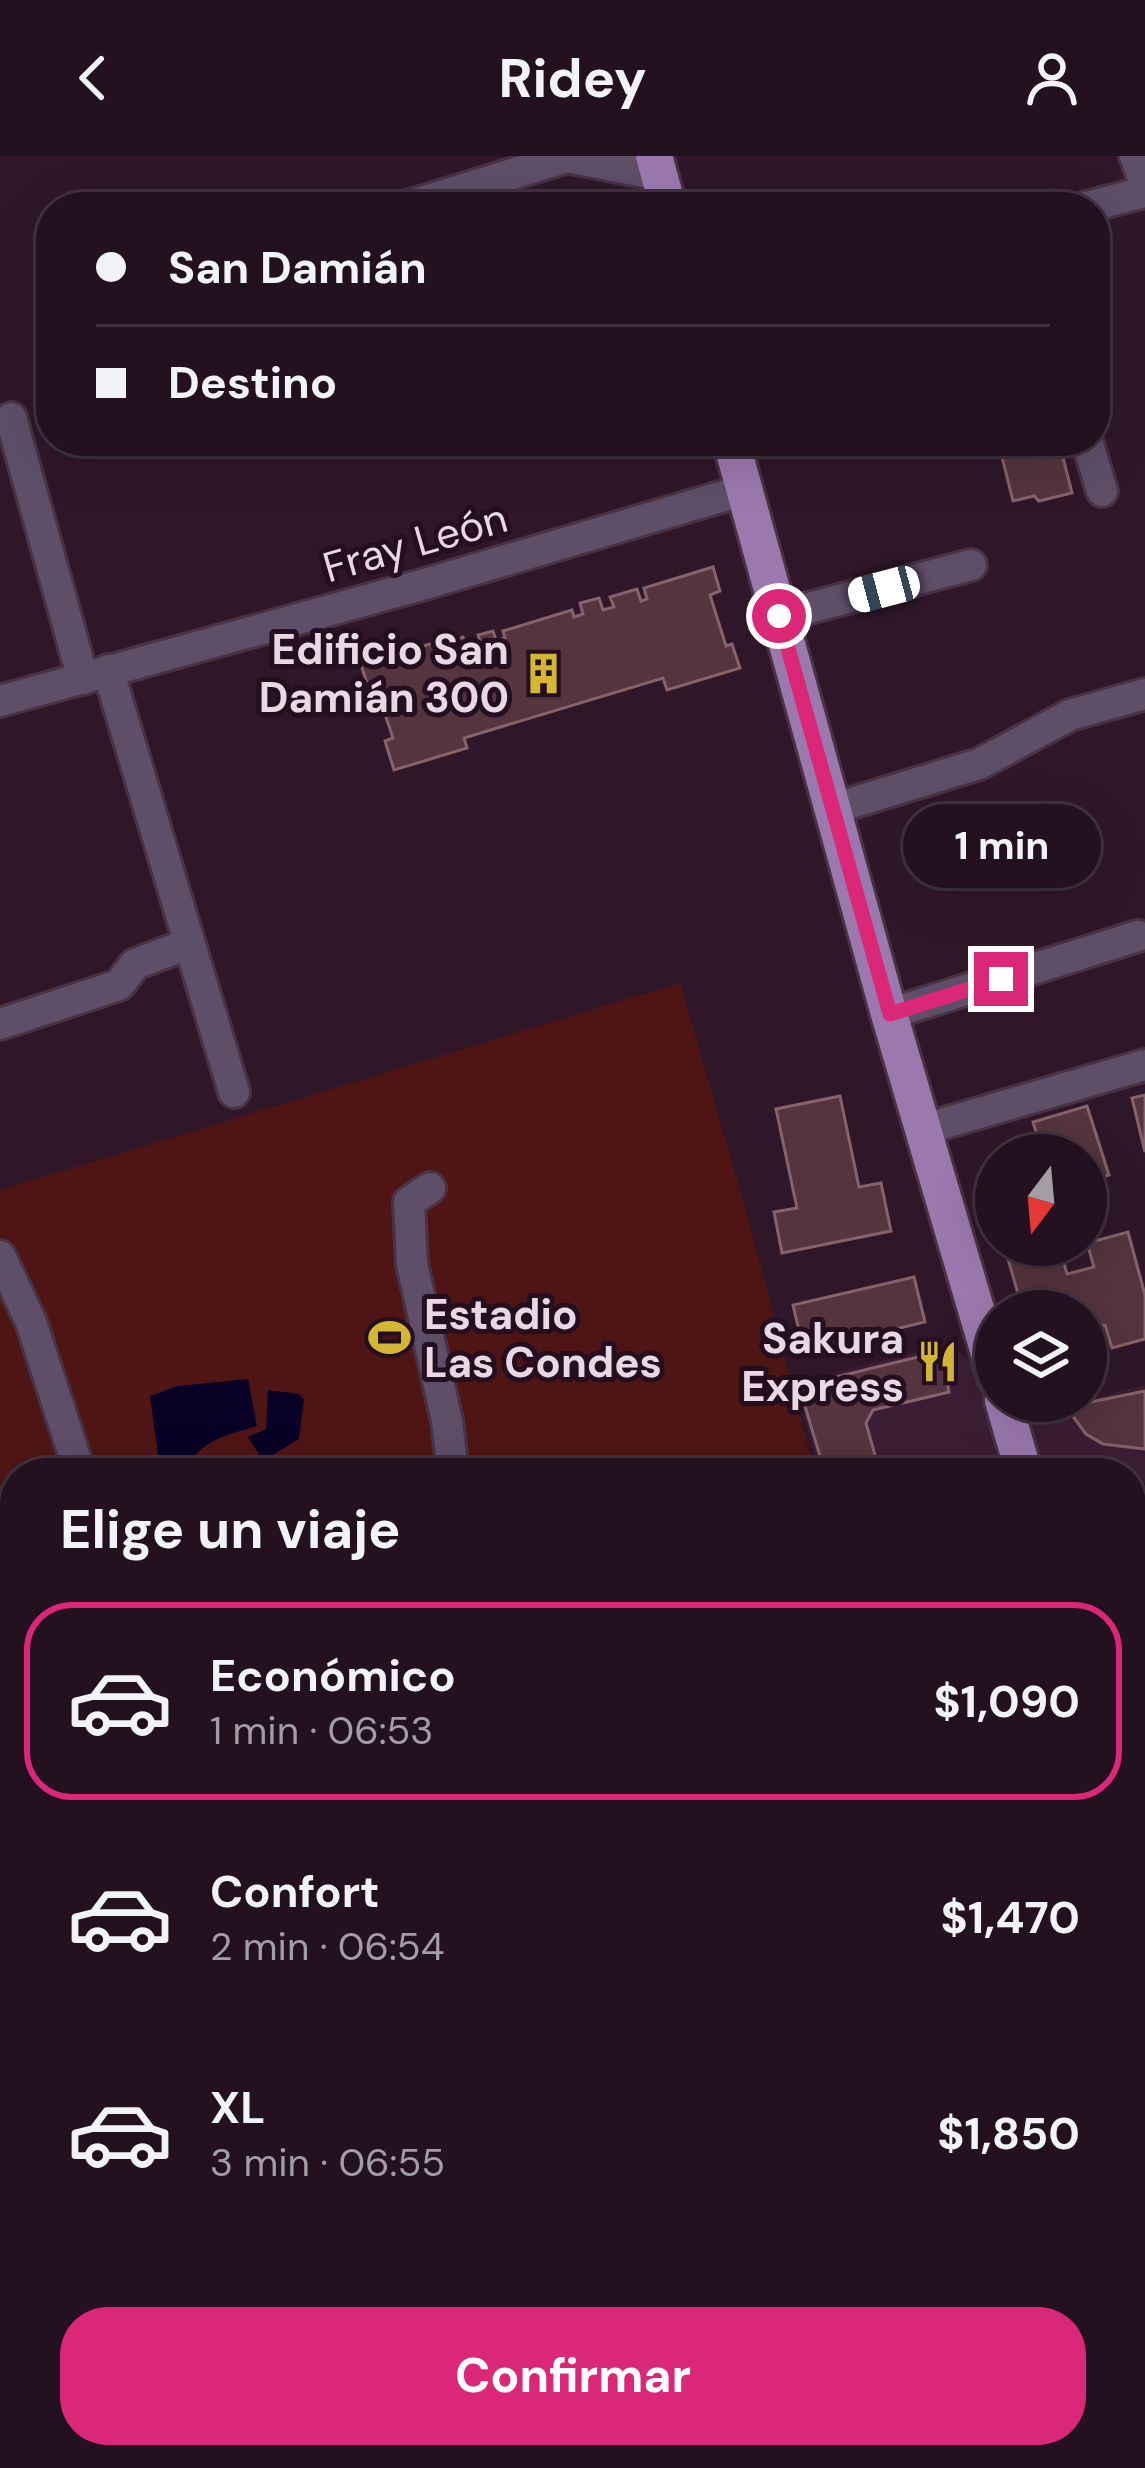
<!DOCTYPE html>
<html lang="es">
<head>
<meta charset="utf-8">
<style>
	:root { --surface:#23111f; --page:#2b1a28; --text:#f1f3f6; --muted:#a39da4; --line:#40313d; --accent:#db2777 }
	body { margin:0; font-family:"DM Sans",sans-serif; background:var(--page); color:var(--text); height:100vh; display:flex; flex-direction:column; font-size:45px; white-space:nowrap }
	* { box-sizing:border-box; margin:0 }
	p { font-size:39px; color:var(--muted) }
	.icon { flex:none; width:66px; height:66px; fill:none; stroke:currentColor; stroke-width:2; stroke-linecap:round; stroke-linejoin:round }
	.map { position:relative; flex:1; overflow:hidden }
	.drawer { position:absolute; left:0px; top:1302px; width:1146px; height:1011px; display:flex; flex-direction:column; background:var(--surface); border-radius:48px 48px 0 0; box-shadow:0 12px 48px #0002,0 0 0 3px var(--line) }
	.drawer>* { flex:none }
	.guide { position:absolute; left:36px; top:36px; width:1074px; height:264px; border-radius:48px; box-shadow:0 12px 48px #0002,0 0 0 3px var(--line); display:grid; align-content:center; height:264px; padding:0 60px; background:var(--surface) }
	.needle { width:78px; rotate:196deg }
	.tools { position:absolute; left:975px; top:978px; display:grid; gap:24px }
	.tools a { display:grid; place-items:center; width:132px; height:132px; border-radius:50%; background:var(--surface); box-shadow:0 12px 48px #0002,0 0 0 3px var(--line); font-size:60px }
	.end { position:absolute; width:54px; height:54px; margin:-27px; border:15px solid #db2777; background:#fff; box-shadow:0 0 0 6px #fff }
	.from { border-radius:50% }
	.bubble { position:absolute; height:84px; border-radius:42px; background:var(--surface); box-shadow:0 12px 48px #0002,0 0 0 3px var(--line); font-size:39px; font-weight:700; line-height:84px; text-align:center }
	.car { position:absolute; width:36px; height:72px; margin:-36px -18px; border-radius:15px; box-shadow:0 0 9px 3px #0007; background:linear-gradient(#fff 24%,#345 0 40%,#fff 0 76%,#345 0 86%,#fff 0) }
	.guide b { display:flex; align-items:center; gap:42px; height:114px; font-size:45px }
	.guide b+b { border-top:3px solid var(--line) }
	.guide i { width:30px; height:30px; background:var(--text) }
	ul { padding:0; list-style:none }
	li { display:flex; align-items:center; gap:36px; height:198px; margin:0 24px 18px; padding:0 36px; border:6px solid transparent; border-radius:48px }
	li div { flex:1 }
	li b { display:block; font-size:45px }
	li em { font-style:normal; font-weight:700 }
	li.active { border-color:var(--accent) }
	li>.icon { width:108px; height:108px; stroke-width:1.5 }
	h2 { padding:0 60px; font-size:54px; line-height:144px }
	.primary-button { display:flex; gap:24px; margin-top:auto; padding:24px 60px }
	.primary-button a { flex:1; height:138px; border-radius:48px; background:var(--accent); color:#fff; font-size:48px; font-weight:700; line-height:138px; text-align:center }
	header { display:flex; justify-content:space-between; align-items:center; height:156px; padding:0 60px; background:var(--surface); font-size:54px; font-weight:700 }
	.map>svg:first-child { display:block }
</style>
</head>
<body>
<header><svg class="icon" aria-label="back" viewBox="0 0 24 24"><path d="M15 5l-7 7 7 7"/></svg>Ridey<svg class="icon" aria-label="person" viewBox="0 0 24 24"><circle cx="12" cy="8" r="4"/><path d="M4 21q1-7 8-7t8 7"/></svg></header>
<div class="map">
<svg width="1145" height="2312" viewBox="0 0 1145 2312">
	<rect width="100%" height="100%" fill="#2f1729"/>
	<!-- built -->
	<path fill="#3b1e34" d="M948 1188 1036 1257 1145 1229V1327L1131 1330V1317H819L796 1227Z"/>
	<!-- green -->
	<g fill="#4f1515">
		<path d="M680 827 748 1062 815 1317H15V1539L0 1542V1034Z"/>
		<path d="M1145 2222V2312H904L941 2298H1131V2227Z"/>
	</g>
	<!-- water -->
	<g fill="#090025">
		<path d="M248 1223 257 1270C228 1279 199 1284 186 1314L159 1306 150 1240 178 1230Z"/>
		<path d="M268 1234 299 1238 304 1244 299 1283 263 1305 248 1281 266 1273Z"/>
	</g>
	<!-- building -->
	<g fill="#54343e" stroke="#85626c" stroke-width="3">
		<path d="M998 285H1057L1046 289 1048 298 1061 294 1072 337 1039 345 1034 340 1013 345Z"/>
		<path d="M713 411 720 435 710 439 726 490 732 488 740 512 667 534 663 522 464 582 467 592 394 614 385 585 393 582 382 549 375 552 361 509 433 487 438 496 436 489 463 481 467 492 481 488 478 479 493 475 496 484 505 482 503 475 572 454 574 461 583 458 580 447 599 442 603 454 614 451 610 441 637 433 641 445 647 443 644 432Z"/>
		<path d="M1145 939V996L1132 942Z"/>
		<path d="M840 940 859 1031 881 1027 891 1075 782 1097 774 1056 797 1052 776 953Z"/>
		<path d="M1087 950 1109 1019 1086 1026V999H1043L1033 966Z"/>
		<path d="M1128 1076 1145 1139V1183L1112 1192 1105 1169 1086 1174V1155H1023L1008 1103 1059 1089 1067 1118 1094 1111 1087 1087Z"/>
		<path d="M914 1121 925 1166 804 1195 793 1149Z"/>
		<path d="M942 1195 949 1236 873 1254 866 1267 880 1317H825L799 1230Z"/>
		<path d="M1145 1235V1293L1103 1288 1086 1278 1066 1251Z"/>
		<path d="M15 1390V1435L0 1438V1393Z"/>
		<path d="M1138 1945 1145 1980V2015L1131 2018V1946Z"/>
		<path d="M417 2298H457L462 2312H377Z"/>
	</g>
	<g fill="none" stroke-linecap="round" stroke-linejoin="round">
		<defs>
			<g id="minor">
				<path d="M1135 0 1145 27"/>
				<path d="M405 51 567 1 660 19"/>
				<path d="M1087 51 1145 36"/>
				<path d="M11 262 83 523"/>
				<path d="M1087 285 1102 335"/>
				<path d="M779 460 971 409"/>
				<path d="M108 514 234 936"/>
				<path d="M0 545 425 428 744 334"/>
				<path d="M832 653 979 608 1070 559 1145 538"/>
				<path d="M889 858 1138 780"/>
				<path d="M0 868 119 829 135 808 188 788"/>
				<path d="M924 973 1145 909"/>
				<path d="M430 1032 409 1046 412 1108 447 1265 453 1317"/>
				<path d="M0 1100 31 1166 80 1317"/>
				<path d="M0 1557 15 1554"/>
				<path d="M0 1598 15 1595"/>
				<path d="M1131 1730 1145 1782"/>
				<path d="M1131 2081 1145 2078"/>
				<path d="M1131 2173 1145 2168"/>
				<path d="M1131 2208 1145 2203"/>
				<path d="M768 2312 806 2298"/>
				<path d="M857 2312 897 2298"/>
			</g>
			<g id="major">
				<path d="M654 0 668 51"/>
				<path d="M731 285 889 858 996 1221"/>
				<path d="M1003 1245 1024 1317"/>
				<path d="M1131 1375 1145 1362"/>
				<path d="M1131 1442 1145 1437"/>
				<path d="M0 1623 15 1620"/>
			</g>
		</defs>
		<!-- minor casing -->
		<use href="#minor" stroke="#493243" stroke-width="36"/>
		<!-- major casing -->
		<use href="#major" stroke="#493243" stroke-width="42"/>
		<!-- minor -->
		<use href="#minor" stroke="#5e4e68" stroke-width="30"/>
		<!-- major -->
		<use href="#major" stroke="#9b79af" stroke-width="36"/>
	</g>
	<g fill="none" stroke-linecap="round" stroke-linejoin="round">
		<!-- route -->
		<path stroke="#db2777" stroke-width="15" d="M779 460 890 858 1001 823"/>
	</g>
	<!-- icons -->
	<defs>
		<symbol id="building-bare" viewBox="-9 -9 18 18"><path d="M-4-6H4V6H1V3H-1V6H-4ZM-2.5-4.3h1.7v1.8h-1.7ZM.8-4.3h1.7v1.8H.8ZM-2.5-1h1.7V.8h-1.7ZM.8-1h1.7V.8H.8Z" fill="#d4b635" stroke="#250e20" stroke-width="2.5" paint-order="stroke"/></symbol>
		<symbol id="stadium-bare" viewBox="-9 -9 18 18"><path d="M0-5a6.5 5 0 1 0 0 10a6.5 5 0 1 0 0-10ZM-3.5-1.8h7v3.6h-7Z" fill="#d4b635" stroke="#250e20" stroke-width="2.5" paint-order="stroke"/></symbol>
		<symbol id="restaurant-bare" viewBox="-9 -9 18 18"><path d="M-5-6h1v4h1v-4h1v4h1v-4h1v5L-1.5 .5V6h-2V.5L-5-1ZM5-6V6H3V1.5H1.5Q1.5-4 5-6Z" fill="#d4b635" stroke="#250e20" stroke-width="2.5" paint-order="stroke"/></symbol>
	</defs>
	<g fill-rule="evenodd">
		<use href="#building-bare" x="514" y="488" width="59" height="59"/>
		<use href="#stadium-bare" x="360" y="1152" width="59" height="59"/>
		<use href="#restaurant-bare" x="908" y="1176" width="59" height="59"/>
	</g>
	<g text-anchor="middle" stroke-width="10" stroke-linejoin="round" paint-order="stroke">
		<!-- street labels -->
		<g font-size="42" fill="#e8d8e3" stroke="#250e20">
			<text transform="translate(415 386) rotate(-16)" y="15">Fray León</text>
		</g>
		<!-- poi labels -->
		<g font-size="42" font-weight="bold" fill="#e8d8e3" stroke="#250e20" text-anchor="end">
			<text x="509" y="508">Edificio San<tspan x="509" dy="48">Damián 300</tspan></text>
			<text x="424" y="1173" text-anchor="start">Estadio<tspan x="424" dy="48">Las Condes</tspan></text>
			<text x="904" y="1197">Sakura<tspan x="904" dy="48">Express</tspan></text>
		</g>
	</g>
</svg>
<div class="tools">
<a><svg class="needle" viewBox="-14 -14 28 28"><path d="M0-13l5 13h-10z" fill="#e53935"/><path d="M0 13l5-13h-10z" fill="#a39da4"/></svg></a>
<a><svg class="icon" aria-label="layers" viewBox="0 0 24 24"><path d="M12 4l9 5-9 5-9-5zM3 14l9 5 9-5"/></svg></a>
</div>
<i class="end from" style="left:779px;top:460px"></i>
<i class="end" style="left:1001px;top:823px"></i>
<div class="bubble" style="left:903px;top:648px;width:198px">1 min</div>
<i class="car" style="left:884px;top:433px;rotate:255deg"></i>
<div class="guide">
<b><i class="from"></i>San Damián</b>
<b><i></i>Destino</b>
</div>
<section class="drawer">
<h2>Elige un viaje</h2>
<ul>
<li class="active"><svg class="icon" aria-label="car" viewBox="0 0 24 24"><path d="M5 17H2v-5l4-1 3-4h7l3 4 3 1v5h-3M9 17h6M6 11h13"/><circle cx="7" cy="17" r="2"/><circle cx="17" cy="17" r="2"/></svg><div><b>Económico</b><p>1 min · 06:53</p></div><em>$1,090</em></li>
<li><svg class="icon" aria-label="car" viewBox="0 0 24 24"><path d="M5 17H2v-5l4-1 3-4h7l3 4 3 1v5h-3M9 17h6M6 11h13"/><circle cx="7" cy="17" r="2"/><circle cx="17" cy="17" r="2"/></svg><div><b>Confort</b><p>2 min · 06:54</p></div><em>$1,470</em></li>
<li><svg class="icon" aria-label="car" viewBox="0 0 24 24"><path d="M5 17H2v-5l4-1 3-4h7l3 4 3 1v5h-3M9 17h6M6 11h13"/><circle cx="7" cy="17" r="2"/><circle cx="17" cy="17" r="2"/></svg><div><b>XL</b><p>3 min · 06:55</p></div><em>$1,850</em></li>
</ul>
<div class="primary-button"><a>Confirmar</a></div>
</section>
</div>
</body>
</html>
